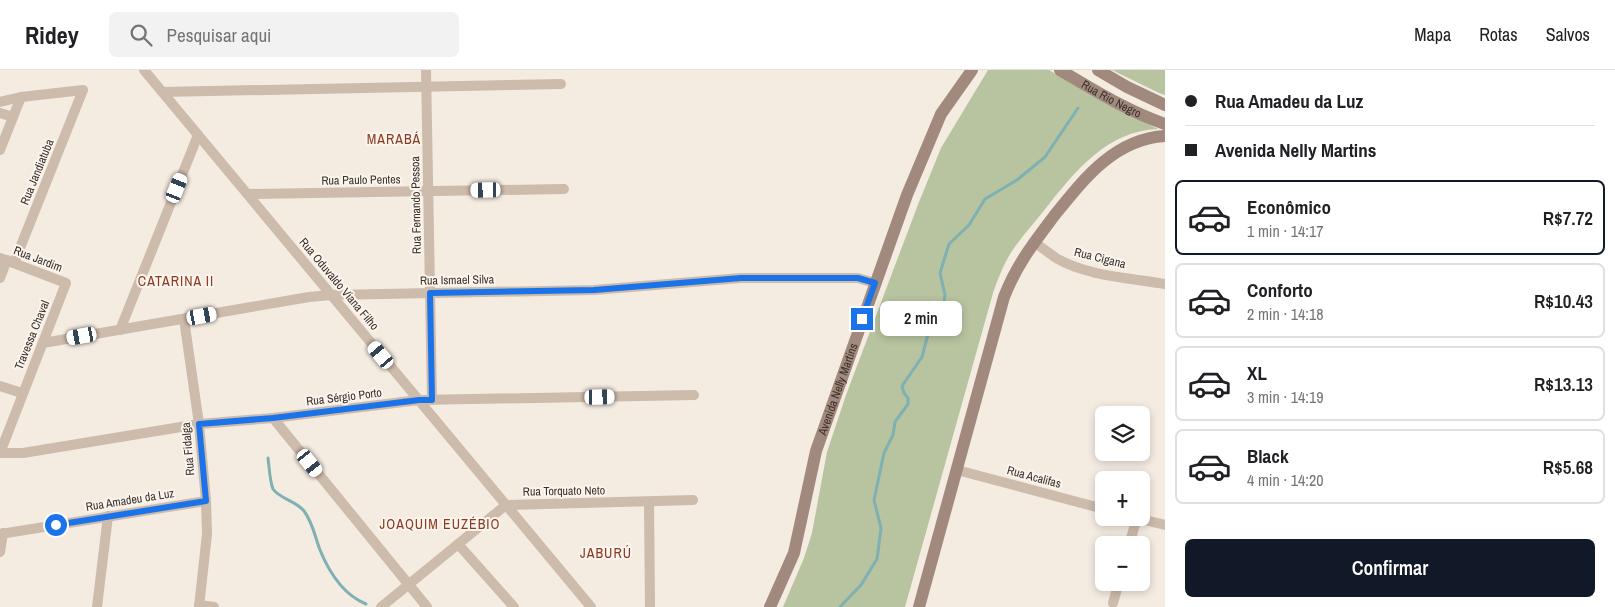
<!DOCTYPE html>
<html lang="pt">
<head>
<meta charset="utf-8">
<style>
	:root { --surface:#fff; --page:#f2f2f2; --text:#202124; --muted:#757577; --line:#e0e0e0; --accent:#111827 }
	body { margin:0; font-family:"Archivo Narrow",sans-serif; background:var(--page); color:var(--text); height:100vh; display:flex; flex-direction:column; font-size:19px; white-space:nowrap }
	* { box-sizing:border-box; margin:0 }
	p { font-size:16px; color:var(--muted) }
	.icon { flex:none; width:28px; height:28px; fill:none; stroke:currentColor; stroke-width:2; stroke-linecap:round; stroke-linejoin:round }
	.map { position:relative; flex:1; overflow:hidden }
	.drawer { display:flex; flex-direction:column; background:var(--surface); width:450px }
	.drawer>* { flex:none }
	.top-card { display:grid; align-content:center; height:110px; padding:0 20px; background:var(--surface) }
	.buttons { position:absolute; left:1095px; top:336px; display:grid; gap:10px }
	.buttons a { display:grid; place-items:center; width:55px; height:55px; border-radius:8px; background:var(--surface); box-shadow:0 2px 8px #0003; font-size:25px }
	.end { position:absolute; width:22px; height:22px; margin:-11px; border:6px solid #1a73e8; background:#fff; box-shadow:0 0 0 2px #fff }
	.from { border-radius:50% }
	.bubble { position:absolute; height:35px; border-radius:8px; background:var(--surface); box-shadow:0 2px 8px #0003; font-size:16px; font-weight:600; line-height:35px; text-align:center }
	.car { position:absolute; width:15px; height:30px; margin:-15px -8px; border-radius:6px; box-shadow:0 0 4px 1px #0007; background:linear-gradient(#fff 24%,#345 0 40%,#fff 0 76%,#345 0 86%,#fff 0) }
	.top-card b { display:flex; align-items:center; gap:18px; height:48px; font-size:19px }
	.top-card b+b { border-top:1px solid var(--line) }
	.top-card i { width:12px; height:12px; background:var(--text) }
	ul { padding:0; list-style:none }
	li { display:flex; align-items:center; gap:15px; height:75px; margin:0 10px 8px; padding:0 10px; border:2px solid var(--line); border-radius:8px }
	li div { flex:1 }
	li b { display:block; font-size:19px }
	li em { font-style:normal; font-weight:600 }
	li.on { border-color:var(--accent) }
	li>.icon { width:45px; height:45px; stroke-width:1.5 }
	.button { display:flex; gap:10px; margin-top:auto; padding:10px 20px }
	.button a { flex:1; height:58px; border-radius:8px; background:var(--accent); color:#fff; font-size:20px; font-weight:600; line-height:58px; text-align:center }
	header { display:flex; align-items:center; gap:30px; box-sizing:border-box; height:70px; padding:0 25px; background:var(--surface); border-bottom:1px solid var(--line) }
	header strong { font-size:24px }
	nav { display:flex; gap:28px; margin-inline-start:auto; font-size:18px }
	.search { width:350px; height:45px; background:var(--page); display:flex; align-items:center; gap:12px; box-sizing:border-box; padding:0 18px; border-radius:8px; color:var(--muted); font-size:19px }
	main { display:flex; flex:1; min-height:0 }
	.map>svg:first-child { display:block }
</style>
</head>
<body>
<header>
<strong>Ridey</strong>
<div class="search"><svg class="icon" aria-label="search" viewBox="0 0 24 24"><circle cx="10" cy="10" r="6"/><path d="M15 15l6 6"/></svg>Pesquisar aqui</div>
<nav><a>Mapa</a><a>Rotas</a><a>Salvos</a></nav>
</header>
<main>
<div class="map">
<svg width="1165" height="537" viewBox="0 0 1165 537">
	<rect width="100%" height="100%" fill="#f4ebe1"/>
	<!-- green -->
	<g fill="#b8c4a0">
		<path d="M988 0H1049L1109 34 1158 59C1107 61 1075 101 1046 138 1035 152 1022 166 1012 181 1004 193 998 209 993 223L905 537H783L804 488 812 463 827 382 846 325 919 132 941 78Z"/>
		<path d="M1112 0H1165V25L1159 23Z"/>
	</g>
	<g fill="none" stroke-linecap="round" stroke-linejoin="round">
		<!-- stream -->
		<g stroke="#7fb0b2" stroke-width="3">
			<path d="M268 388C269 395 270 413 273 419 280 429 296 431 304 441 313 453 315 467 320 480 329 502 344 525 366 534"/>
			<path d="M840 537 861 515 877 489 881 458 874 430 884 383 893 365 895 352 908 334V328L904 323 902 316 922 287 928 264 942 248 945 225 940 203 949 174 969 155 985 129 1017 110 1045 87 1078 38"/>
		</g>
		<!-- street -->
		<g stroke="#cdbbac" stroke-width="10">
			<path d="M144 0 591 537"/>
			<path d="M426 0 432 330"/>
			<path d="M162 22 561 14"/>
			<path d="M0 32 21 27 83 20 14 193"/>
			<path d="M0 43 13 47"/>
			<path d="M0 80 21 27"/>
			<path d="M248 124 564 119"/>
			<path d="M1034 172C1041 177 1049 183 1056 188 1086 206 1131 208 1165 214"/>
			<path d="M0 188 66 213 0 383"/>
			<path d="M0 208 7 190"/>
			<path d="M184 249 199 354 206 431 207 464 199 537"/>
			<path d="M120 260 198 65"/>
			<path d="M43 273 309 227 331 225 594 220 741 208H858L875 213"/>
			<path d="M0 316 22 323"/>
			<path d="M273 348 427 537"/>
			<path d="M0 383H23L199 354 273 348 419 330 694 325"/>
			<path d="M957 400 1104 439"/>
			<path d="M649 432 650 537"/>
			<path d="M1136 448 1165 455"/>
			<path d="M0 464 206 431"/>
			<path d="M458 474 514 537"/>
			<path d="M1129 475 1137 448"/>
			<path d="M0 482 3 463"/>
			<path d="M1113 533 1119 512"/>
			<path d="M199 535 214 537"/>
			<path d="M97 537 108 446"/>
			<path d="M381 537 506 435 693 430"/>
		</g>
		<!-- secondary -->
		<g stroke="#a18a7d" stroke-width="12">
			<path id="s1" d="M1060 0C1094 20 1127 41 1165 54"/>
			<path d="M1098 0 1127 17 1165 35"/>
			<path id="s2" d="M770 537 794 483 816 381 907 125 941 44 972 0"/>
			<path d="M919 537 1004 227C1017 194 1033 174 1054 146 1083 110 1114 69 1165 66"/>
		</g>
	</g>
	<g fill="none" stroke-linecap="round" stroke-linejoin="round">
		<!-- route -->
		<path stroke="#1a73e8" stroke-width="6" d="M56 455 206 431 199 354 273 348 419 330H432L430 223 594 220 741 208H858L875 213 862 249"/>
	</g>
	<g text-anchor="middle" stroke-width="4" stroke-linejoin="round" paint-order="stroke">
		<!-- street labels -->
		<g font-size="12" fill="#3b302b" stroke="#fbf5ee">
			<text dy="4" stroke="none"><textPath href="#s1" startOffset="59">Rua Rio Negro</textPath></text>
			<text transform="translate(37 102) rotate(-68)" y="4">Rua Jandiatuba</text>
			<text transform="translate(361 110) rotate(-1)" y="4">Rua Paulo Pentes</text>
			<text transform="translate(416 135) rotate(-91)" y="4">Rua Fernando Pessoa</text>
			<text transform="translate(1100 188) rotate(14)" y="4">Rua Cigana</text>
			<text transform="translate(38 189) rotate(21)" y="4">Rua Jardim</text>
			<text transform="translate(457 210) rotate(-1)" y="4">Rua Ismael Silva</text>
			<text transform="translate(339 214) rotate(50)" y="4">Rua Oduvaldo Viana Filho</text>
			<text transform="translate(32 265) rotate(-68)" y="4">Travessa Chaval</text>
			<text dy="4" stroke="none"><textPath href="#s2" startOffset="229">Avenida Nelly Martins</textPath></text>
			<text transform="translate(344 327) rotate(-7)" y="4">Rua Sérgio Porto</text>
			<text transform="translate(188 379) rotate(-95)" y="4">Rua Fidalga</text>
			<text transform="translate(1034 407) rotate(15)" y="4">Rua Acalifas</text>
			<text transform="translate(564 421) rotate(-1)" y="4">Rua Torquato Neto</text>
			<text transform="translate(130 430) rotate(-9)" y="4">Rua Amadeu da Luz</text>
		</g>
		<!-- neighbourhood labels -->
		<g font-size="14" letter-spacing="1" fill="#8c3b22" stroke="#fbf5ee">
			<text x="394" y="74">MARABÁ</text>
			<text x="176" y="216">CATARINA II</text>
			<text x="440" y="459">JOAQUIM EUZÉBIO</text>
			<text x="606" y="488">JABURÚ</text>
		</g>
	</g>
</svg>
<div class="buttons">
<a><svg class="icon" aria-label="layers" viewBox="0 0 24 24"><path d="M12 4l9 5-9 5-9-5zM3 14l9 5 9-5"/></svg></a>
<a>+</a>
<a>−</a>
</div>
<i class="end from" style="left:56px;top:455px"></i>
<i class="end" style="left:862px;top:249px"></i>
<div class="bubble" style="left:880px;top:231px;width:82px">2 min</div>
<i class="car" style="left:177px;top:118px;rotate:22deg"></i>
<i class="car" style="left:486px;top:120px;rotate:269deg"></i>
<i class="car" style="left:202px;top:246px;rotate:80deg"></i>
<i class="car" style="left:82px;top:266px;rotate:260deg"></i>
<i class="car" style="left:381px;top:285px;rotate:320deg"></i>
<i class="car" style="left:600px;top:327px;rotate:89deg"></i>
<i class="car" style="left:310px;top:393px;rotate:141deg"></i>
</div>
<section class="drawer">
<div class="top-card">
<b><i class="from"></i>Rua Amadeu da Luz</b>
<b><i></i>Avenida Nelly Martins</b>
</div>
<ul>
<li class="on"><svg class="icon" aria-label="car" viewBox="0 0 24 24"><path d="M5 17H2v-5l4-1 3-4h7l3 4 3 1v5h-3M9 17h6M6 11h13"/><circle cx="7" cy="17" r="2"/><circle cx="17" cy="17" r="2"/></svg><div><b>Econômico</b><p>1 min · 14:17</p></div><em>R$7.72</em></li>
<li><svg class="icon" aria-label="car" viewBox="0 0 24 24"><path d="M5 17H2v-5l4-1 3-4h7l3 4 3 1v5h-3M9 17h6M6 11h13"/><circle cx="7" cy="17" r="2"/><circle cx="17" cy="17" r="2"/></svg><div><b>Conforto</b><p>2 min · 14:18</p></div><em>R$10.43</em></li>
<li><svg class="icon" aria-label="car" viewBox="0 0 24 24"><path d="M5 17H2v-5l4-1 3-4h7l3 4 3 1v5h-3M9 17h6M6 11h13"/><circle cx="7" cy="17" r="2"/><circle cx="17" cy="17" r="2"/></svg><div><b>XL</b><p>3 min · 14:19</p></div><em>R$13.13</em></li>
<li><svg class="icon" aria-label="car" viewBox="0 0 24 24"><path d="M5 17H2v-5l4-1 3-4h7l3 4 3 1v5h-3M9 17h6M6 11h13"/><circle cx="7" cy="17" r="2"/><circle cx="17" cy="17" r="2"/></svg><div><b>Black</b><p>4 min · 14:20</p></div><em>R$5.68</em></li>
</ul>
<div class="button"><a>Confirmar</a></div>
</section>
</main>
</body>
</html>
